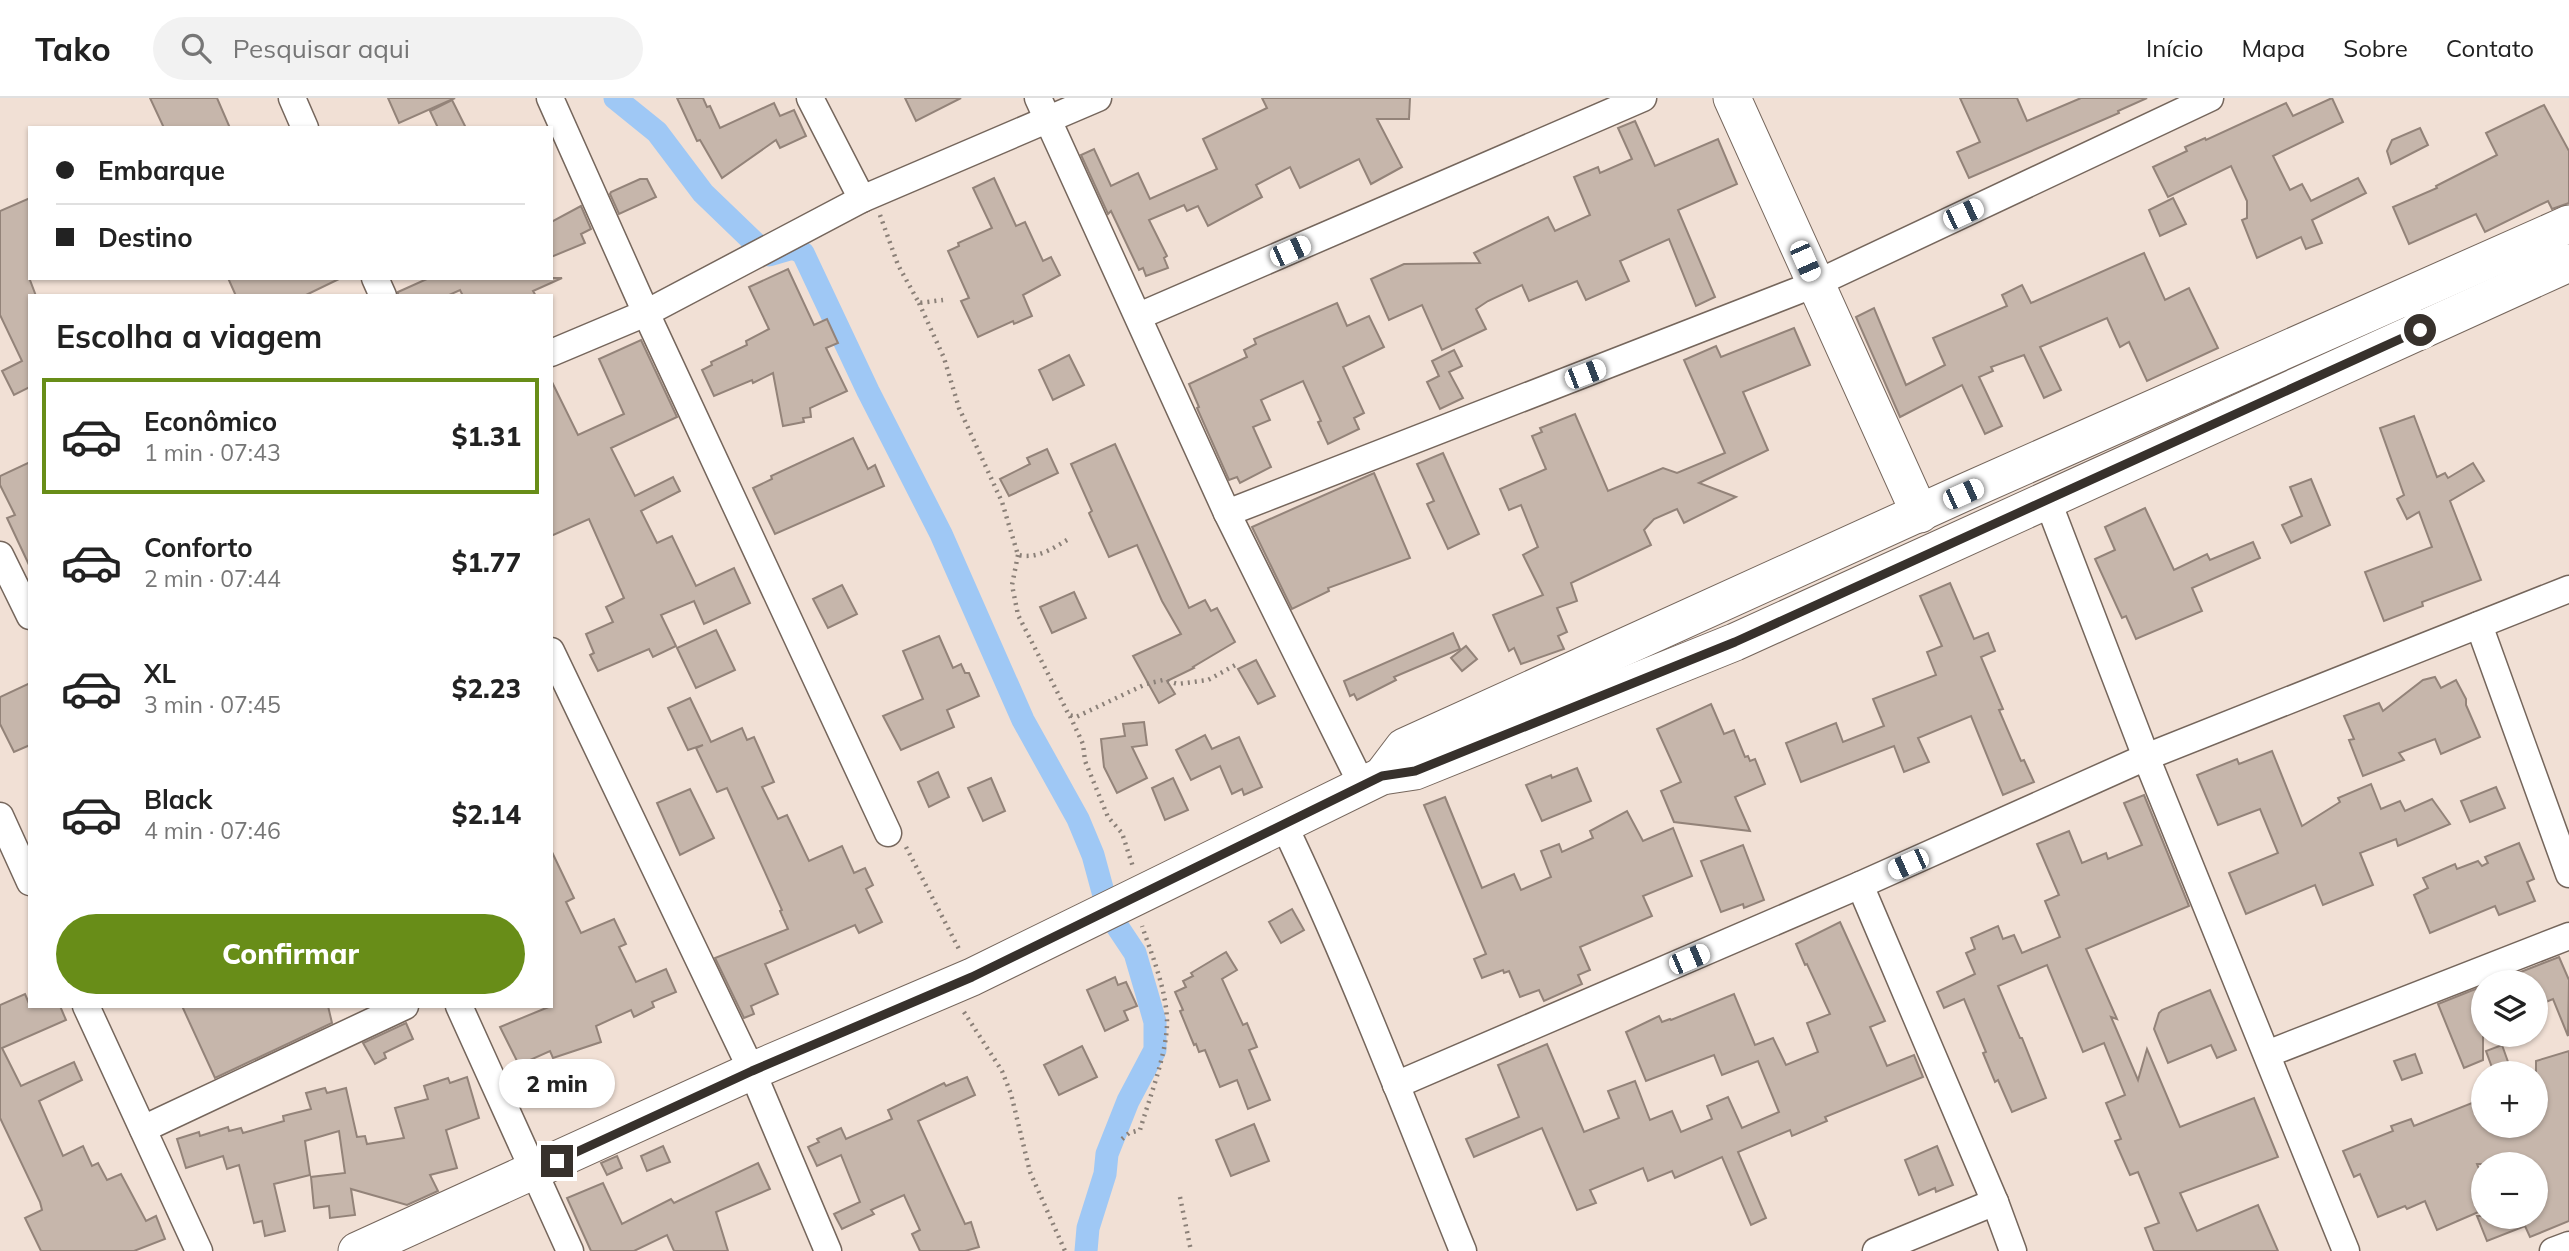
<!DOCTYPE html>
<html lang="pt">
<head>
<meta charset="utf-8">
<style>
	:root { --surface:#fff; --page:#f2f2f2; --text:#222; --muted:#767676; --line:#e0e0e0; --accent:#688d18 }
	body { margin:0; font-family:Mulish,sans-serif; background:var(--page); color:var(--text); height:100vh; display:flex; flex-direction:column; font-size:26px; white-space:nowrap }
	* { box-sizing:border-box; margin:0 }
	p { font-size:23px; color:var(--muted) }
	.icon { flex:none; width:38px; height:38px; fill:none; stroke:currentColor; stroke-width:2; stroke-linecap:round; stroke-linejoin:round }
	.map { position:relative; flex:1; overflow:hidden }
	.sheet { position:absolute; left:28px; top:196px; width:525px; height:714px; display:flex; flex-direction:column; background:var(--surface); border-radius:0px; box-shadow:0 2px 5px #0004 }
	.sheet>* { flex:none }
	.guide { position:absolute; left:28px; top:28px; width:525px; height:154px; border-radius:0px; box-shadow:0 2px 5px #0004; display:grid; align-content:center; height:154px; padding:0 28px; background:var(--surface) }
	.buttons { position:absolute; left:2471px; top:872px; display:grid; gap:14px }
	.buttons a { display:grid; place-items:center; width:77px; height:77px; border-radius:50%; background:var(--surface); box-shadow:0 2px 5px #0004; font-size:35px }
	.end { position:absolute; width:32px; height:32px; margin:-16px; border:9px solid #37312c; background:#fff; box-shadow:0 0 0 4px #fff }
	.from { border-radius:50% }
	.bubble { position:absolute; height:49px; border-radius:24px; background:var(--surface); box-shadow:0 2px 5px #0004; font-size:23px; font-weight:800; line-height:49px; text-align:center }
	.car { position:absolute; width:21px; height:42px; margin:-21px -10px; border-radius:9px; box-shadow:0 0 5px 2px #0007; background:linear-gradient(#fff 24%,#345 0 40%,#fff 0 76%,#345 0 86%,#fff 0) }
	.guide b { display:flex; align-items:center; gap:24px; height:66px; font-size:26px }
	.guide b+b { border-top:2px solid var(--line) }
	.guide i { width:18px; height:18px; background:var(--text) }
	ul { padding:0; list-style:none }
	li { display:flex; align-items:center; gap:21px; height:116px; margin:0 14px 10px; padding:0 14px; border:4px solid transparent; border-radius:0px }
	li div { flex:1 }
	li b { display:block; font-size:26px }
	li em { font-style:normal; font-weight:800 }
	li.selected { border-color:var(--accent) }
	li>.icon { width:63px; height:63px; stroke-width:1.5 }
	h2 { padding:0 28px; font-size:32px; line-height:84px }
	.primary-button { display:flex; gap:14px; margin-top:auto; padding:14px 28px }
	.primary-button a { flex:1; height:80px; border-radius:42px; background:var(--accent); color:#fff; font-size:28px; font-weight:800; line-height:80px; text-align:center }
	header { display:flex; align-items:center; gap:42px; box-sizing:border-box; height:98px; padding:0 35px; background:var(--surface); border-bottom:2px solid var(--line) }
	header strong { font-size:33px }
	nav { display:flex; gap:38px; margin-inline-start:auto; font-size:24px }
	.search { width:490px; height:63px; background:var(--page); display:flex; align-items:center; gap:18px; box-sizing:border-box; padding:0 24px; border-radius:38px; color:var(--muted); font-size:26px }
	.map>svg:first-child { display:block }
</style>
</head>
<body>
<header>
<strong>Tako</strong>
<div class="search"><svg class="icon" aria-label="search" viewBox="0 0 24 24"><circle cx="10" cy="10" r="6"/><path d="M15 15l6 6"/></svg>Pesquisar aqui</div>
<nav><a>Início</a><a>Mapa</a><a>Sobre</a><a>Contato</a></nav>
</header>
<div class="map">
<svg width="2569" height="1153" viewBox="0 0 2569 1153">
	<rect width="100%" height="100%" fill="#f1e0d5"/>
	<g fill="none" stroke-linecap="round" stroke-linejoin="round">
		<!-- canal -->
		<g stroke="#9fc8f5" stroke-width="23">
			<path d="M615 0 657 34 703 95 759 149"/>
			<path d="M769 157 793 150 803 155 868 293 941 436 1023 622 1078 721 1093 757 1109 816 1135 855 1147 896 1155 924V952L1128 1003 1107 1056 1105 1076 1088 1130 1086 1153"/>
		</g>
	</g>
	<!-- building -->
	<g fill="#c6b6ab" stroke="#938379" stroke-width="2">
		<path d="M150 0H217L230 30H164Z"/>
		<path d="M388 0H455L399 25Z"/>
		<path d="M677 0H703L707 9 710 8 720 30 774 5 780 18 794 12 806 38 780 50 776 42 722 80 700 42 697 43Z"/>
		<path d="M905 0H961L916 23Z"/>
		<path d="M1262 0H1410L1409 21H1377L1402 69 1371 86 1359 61 1300 90 1290 69 1256 87 1262 99 1208 128 1198 108 1187 113 1184 107 1149 122 1167 158 1164 160 1168 170 1146 178 1143 170 1139 172 1111 113 1108 116 1081 57 1094 51 1111 88 1138 75 1150 101 1217 71 1203 41 1267 10Z"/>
		<path d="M1960 0H2017L2027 23 2081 0H2147L2118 13 2119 15 1969 80 1957 54 1980 44Z"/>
		<path d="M2332 0 2343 24 2273 58 2290 92 2302 86 2311 103 2358 80 2366 95 2312 122 2322 145 2306 151 2301 139 2257 160 2242 122 2247 120V103L2231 68 2168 99 2153 69 2187 53 2185 49 2205 40 2206 42 2286 5 2293 18Z"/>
		<path d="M452 2 466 30H438L430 13Z"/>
		<path d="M2544 7 2569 53V105L2552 111 2548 103 2485 134 2476 116 2409 146 2393 109 2437 90 2436 88 2497 57 2486 35Z"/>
		<path d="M1635 23 1655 68 1718 41 1737 86 1678 112 1715 199 1696 208 1669 141 1620 163 1629 183 1586 202 1577 183 1529 203 1522 187 1488 203 1476 211 1486 231 1442 252 1422 207 1389 222 1371 181 1404 166 1480 165 1474 155 1548 119 1555 133 1590 117 1574 79 1598 69 1600 75 1632 61 1618 30Z"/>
		<path d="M2420 30 2428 47 2391 66 2387 53 2392 42Z"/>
		<path d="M994 80 1016 128 1025 124 1043 163 1051 159 1060 177 1023 197 1032 218 1014 226 1013 223 978 239 961 203 969 200 948 153 959 148 958 145 992 130 973 90Z"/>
		<path d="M640 81H647L656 99 619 116 610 96 611 94Z"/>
		<path d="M30 100V182L36 198H30V289L14 297 2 273 22 263 0 217V113Z"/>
		<path d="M2173 100 2186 126 2160 138 2149 112Z"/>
		<path d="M581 108 591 131 581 136 585 145 551 159V124Z"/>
		<path d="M2144 155 2165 202 2189 190 2218 250 2147 283 2129 244 2120 249 2107 220 2040 249 2061 292 2044 300 2024 257 1991 269 1993 273 1979 279 2002 328 1985 336 1962 287 1900 319 1856 219 1874 210 1906 287 1945 267 1933 240 2007 208 2002 197 2022 187 2031 205Z"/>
		<path d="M788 171 814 227 827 221 838 245 826 250 847 293 810 310 811 319 803 320 804 324 783 328 773 275 753 285 752 282 714 298 702 272 712 267 711 264 747 247 746 243 769 231 749 189Z"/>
		<path d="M228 180H341L304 198H236Z"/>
		<path d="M429 180H562L533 193 536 198H463L460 192 447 198H398V194Z"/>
		<path d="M1337 205 1347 228 1369 218 1384 249 1343 269 1364 315 1354 320 1359 331 1328 346 1318 324 1321 323 1303 283 1261 302 1270 322 1253 329 1271 369 1240 385 1237 379 1229 382 1197 310 1199 309 1189 286 1247 259 1244 252 1256 246 1254 241Z"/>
		<path d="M1794 230 1810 267 1743 294 1768 352 1699 385 1736 399 1684 425 1677 411 1654 421 1644 432 1651 447 1571 485 1577 503 1557 510 1567 534 1558 538 1564 551 1521 566 1514 550 1509 553 1493 517 1543 497 1523 457 1538 449 1521 407 1509 412 1500 391 1546 371 1532 338 1542 334 1540 330 1575 316 1608 393 1663 370 1677 375 1725 355 1684 262 1716 248 1721 259Z"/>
		<path d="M641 242 677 319 611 350 635 398 673 379 680 393 641 413 657 445 672 438 696 488 734 470 750 505 704 526 694 503 661 517 676 548 653 559 649 551 598 573 590 557 594 555 586 536 613 524 606 509 624 500 589 421 551 438V282L578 337 624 316 599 261Z"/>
		<path d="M1454 252 1462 268 1449 274 1463 300 1440 311 1427 284 1439 278 1432 263Z"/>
		<path d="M1069 257 1084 287 1053 302 1039 272Z"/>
		<path d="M2414 318 2437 379 2445 375 2448 380 2473 365 2484 383 2450 403 2481 482 2422 504 2423 508 2384 523 2365 474 2432 449 2419 414 2407 421 2397 401 2404 397 2380 330Z"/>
		<path d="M853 340 868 371 875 367 884 388 775 436 753 390 772 381 771 378Z"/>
		<path d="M1115 346 1189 510 1205 502 1211 513 1217 510 1235 544 1193 569 1194 570 1167 583 1175 596 1159 605 1133 558 1181 536 1162 503 1137 447 1109 459 1089 415 1092 413 1071 366Z"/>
		<path d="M1047 351 1058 375 1009 398 1000 381 1030 366 1027 360Z"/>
		<path d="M1443 355 1479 436 1448 451 1427 406 1434 403 1417 366Z"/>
		<path d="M30 364V469L7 420 15 417 0 387V378Z"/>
		<path d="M1374 375 1410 460 1328 490 1329 493 1292 511 1252 429Z"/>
		<path d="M2311 381 2330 427 2291 445 2282 427 2302 418 2290 389Z"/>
		<path d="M2145 410 2174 472 2207 456 2210 462 2253 444 2260 460 2192 490 2202 513 2136 541 2126 518 2122 520 2095 461 2115 452 2105 429Z"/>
		<path d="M1950 485 1974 541 1988 535 1995 553 1981 559 2003 611 1999 612 2021 663 2024 662 2034 684 2003 697 1971 618 1918 640 1929 664 1904 674 1894 648 1801 684 1786 645 1836 625 1843 644 1884 628 1873 601 1936 577 1927 554 1942 548 1920 498Z"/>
		<path d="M842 487 857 516 828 530 813 501Z"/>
		<path d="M1074 494 1086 520 1052 535 1040 509Z"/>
		<path d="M716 532 735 572 696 590 677 550Z"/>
		<path d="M1453 535 1460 551 1394 579 1396 582 1357 602 1354 596 1350 598 1344 583Z"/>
		<path d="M939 538 953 570 961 566 965 575H969L979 598 947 612 954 629 901 652 883 618 923 601 903 553Z"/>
		<path d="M1466 548 1477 561 1462 573 1451 560Z"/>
		<path d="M1256 562 1275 598 1258 606 1238 571Z"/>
		<path d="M2435 579 2441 590 2456 582 2466 601V607L2480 639 2441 656 2435 641 2399 655 2404 662 2363 678 2349 642 2354 641 2344 618 2379 605 2383 613 2423 582Z"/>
		<path d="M30 585V647L14 654 0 626V599Z"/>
		<path d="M690 600 711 644 742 630 747 642 754 639 774 684 762 689 778 721 787 717 809 763 842 748 854 775 865 770 873 787 866 791 882 824 859 835 855 827 765 866 778 896 751 908 754 916 744 920 715 860 788 831 780 813 782 812 727 690 717 694 696 650 703 647 688 652 668 610Z"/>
		<path d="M1711 606 1724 636 1734 632 1745 659 1748 658 1750 663 1755 661 1765 686 1735 699 1750 733 1674 724 1661 693 1681 684 1657 631Z"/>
		<path d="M1144 624 1147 647 1132 649 1147 680 1117 695 1104 669 1101 641 1125 638 1123 626Z"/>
		<path d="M1205 637 1212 651 1239 639 1262 689 1244 697 1242 691 1232 696 1220 668 1191 682 1176 652Z"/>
		<path d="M2272 653 2302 728 2340 704 2338 700 2371 686 2381 711 2400 703 2405 713 2432 701 2450 726 2398 748 2396 741 2360 755 2373 787 2323 807 2315 787 2246 816 2229 775 2278 755 2260 711 2218 727 2197 677 2237 661 2239 666Z"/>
		<path d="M1577 670 1591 703 1542 723 1526 687 1551 677 1552 680Z"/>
		<path d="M938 674 949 699 929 709 918 684Z"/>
		<path d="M991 680 1005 713 983 723 968 690Z"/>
		<path d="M1173 680 1188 712 1165 722 1152 690Z"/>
		<path d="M2496 689 2505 710 2470 724 2461 703Z"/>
		<path d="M690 691 714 740 680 757 657 705Z"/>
		<path d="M2144 697 2189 808 2086 851 2117 921 2111 919 2138 982 2147 951 2180 1029 2254 1000 2278 1059 2180 1095 2197 1133 2258 1107 2278 1153H2154L2145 1130 2159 1125 2138 1074 2130 1077 2115 1043 2121 1041 2106 1005 2125 997 2104 945 2083 954 2047 867 1998 888 2020 940H2022L2046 1000 2012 1014 1998 982 1995 984 1983 955 1986 954 1964 901 1944 910 1937 894 1975 876 1966 855 1975 851 1971 840 1998 828 2003 841 2014 837 2022 855 2060 839 2045 803 2059 797 2037 746 2069 733 2082 765 2106 755 2108 761 2142 747 2124 705Z"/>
		<path d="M1445 699 1482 790 1514 776 1521 792 1551 779 1541 753 1559 746 1562 754 1593 740 1590 733 1627 713 1643 743 1673 730 1692 778 1643 798 1652 818 1580 849 1590 872 1578 877 1582 886 1544 903 1539 892 1520 899 1509 873 1504 875 1503 872 1482 880 1474 861 1486 856 1424 707Z"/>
		<path d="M2519 745 2534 781 2527 784 2535 803 2499 817 2495 808 2430 835 2414 797 2428 790 2423 780 2455 766 2457 771 2478 763 2482 768 2488 765 2485 759Z"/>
		<path d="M1743 747 1764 802 1744 810 1743 806 1721 814 1701 763Z"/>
		<path d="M551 752 574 800 566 804 581 835 614 821 626 846 619 849 636 884 666 871 676 894 652 904 654 909 634 919 631 912 596 928 601 944 553 960 550 953 519 967 500 929 551 908Z"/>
		<path d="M1292 811 1304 832 1281 845 1269 824Z"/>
		<path d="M1840 824 1885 923 1870 929 1887 968 1914 957 1923 979 1825 1019 1827 1023 1792 1038 1790 1032 1738 1054 1766 1120 1751 1127 1722 1059 1675 1080 1672 1073 1648 1083 1643 1070 1590 1092 1596 1105 1577 1112 1542 1030 1474 1059 1466 1041 1519 1019 1498 967 1547 946 1584 1034 1619 1020 1608 993 1635 983 1650 1022 1672 1013 1681 1034 1712 1021 1707 1008 1728 999 1742 1030 1779 1014 1758 963 1722 977 1714 957 1646 983 1626 934 1659 918 1662 924 1670 921 1671 922 1734 896 1755 947 1773 940 1786 967 1818 954 1807 925 1830 916 1807 866 1805 867 1796 846Z"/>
		<path d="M1226 854 1237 872 1222 881 1243 927 1247 925 1257 949 1249 952 1270 1002 1248 1011 1237 982 1220 989 1205 952 1199 954 1196 946 1194 947 1180 913 1183 912 1175 894 1186 889 1183 883 1193 878 1191 875Z"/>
		<path d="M2559 859 2569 882 2568 938 2553 901 2536 908V884H2495Z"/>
		<path d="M1115 879 1118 887 1126 884 1137 908 1124 913 1128 922 1105 933 1087 892Z"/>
		<path d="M2483 888V962L2464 970 2438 906Z"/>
		<path d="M2210 892 2236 952 2217 960 2211 947 2168 965 2154 931 2159 915 2162 912Z"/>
		<path d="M25 896 30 908H60L66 922 2 950 21 988 74 964 82 982 39 1003 63 1058 83 1048 92 1068 98 1065 107 1082 121 1076 146 1123 156 1118 165 1141 134 1153H41L25 1120 42 1112 40 1104 0 1020V907Z"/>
		<path d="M182 908H328L332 925 215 980Z"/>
		<path d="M406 925 413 941 384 955 386 960 375 966 363 945Z"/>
		<path d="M2502 947 2512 975H2494L2486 953Z"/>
		<path d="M1082 948 1097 979 1059 997 1044 967Z"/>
		<path d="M2569 953V1123L2530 1139 2525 1128 2487 1143 2477 1118H2536V1066H2477L2483 1081V1112L2437 1132 2425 1103 2407 1111 2405 1108 2378 1119 2360 1076 2354 1079 2343 1053 2393 1033 2391 1028 2411 1021 2414 1028 2477 1003 2483 1019V1027H2536V963Z"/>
		<path d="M2415 956 2422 975 2402 982 2394 963Z"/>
		<path d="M467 979 479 1020 446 1032 457 1070 430 1077 438 1093 407 1107 351 1091 355 1117 330 1120 329 1108 314 1110 311 1079 345 1075 339 1033 305 1043 310 1077 274 1086 285 1133 265 1138 262 1123 254 1125 239 1067 227 1071 223 1058 186 1070 177 1041 199 1034 200 1038 228 1029 229 1033 241 1030 243 1035 284 1023 283 1018 311 1011 306 995 325 990 327 995 346 990 357 1039 365 1038 367 1046 404 1040 395 1010 428 1001 424 988 448 980 450 985Z"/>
		<path d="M967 979 975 997 918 1023 965 1126 971 1124 979 1149 965 1153H920L912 1136 920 1132 904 1097 871 1112 874 1116 842 1131 834 1116 860 1104 841 1057 817 1068 808 1049 819 1044 817 1041 841 1030 846 1041 892 1021 888 1012 944 985 946 988Z"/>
		<path d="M1254 1026 1269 1063 1231 1078 1216 1042Z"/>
		<path d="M663 1048 670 1064 647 1073 641 1058Z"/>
		<path d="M1937 1048 1953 1087 1936 1094 1935 1090 1919 1097 1905 1062Z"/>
		<path d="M617 1058 622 1070 607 1077 601 1065Z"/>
		<path d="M758 1065 770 1091 716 1114 728 1153H674L667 1137 634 1153H591L567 1100 603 1085 622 1126 671 1101 674 1105Z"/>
	</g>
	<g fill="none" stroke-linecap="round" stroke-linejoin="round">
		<defs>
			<g id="street">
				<path d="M292 0 305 30"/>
				<path d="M550 0 646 215 888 735"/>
				<path d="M810 0 862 101"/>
				<path d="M1038 0 1227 415 1362 687"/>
				<path d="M375 180 383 198"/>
				<path d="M1139 218 1643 0"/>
				<path d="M551 255 646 215 862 101 1098 0"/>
				<path d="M2047 401 2146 659 2346 1153"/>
				<path d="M1227 415 1815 186 2210 0"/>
				<path d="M0 457 30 518"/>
				<path d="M2479 527 2569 776"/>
				<path d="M551 553 752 973 828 1153"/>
				<path d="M0 718 30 784"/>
				<path d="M1283 725C1350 865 1405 1010 1463 1153"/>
				<path d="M1860 787 1995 1104 2013 1153"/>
				<path d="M86 908 199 1153"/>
				<path d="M459 908 570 1153"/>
				<path d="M2267 956 2569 838"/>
				<path d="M1396 987 1860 787 2146 659 2569 491"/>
				<path d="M143 1031 405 908"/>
				<path d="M1876 1153 1995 1104"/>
				<path d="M2553 1153 2569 1147"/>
			</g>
			<g id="secondary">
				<path d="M1732 0 1920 416"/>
				<path d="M1382 678 1404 649 1963 395 2569 126"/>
				<path d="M357 1153 752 973 972 879 1382 678 1415 673 1735 544 2569 165"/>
			</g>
		</defs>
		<!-- street casing -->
		<use href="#street" stroke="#75665c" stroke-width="29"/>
		<!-- secondary casing -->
		<use href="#secondary" stroke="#75665c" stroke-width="39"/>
		<!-- path -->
		<g stroke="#8b8078" stroke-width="4.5" stroke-dasharray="2 5" stroke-linecap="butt">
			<path d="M880 117 898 167 919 205 943 202"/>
			<path d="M919 205 944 260 959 310 1002 404 1018 457C1037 461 1052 451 1067 442"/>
			<path d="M1018 457 1012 487 1018 517 1069 617 1076 619 1146 586 1163 582 1178 586 1208 582 1239 565"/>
			<path d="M1070 618 1083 646 1085 663 1108 719 1122 735 1133 769"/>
			<path d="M906 749 960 853"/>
			<path d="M964 914 1002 973 1011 996 1030 1074 1065 1153"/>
			<path d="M1122 1041 1129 1035 1140 1032C1149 1001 1168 953 1167 922 1166 891 1152 857 1142 828"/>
			<path d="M1180 1099 1191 1153"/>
		</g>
		<!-- street -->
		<use href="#street" stroke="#fff" stroke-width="26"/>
		<!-- secondary -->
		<use href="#secondary" stroke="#fff" stroke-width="37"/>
	</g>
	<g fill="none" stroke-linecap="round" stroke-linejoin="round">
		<!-- route -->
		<path stroke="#37312c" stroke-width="9" d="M557 1063 752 973 972 879 1382 678 1415 673 1735 544 2420 232"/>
	</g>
</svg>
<div class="buttons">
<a><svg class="icon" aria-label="layers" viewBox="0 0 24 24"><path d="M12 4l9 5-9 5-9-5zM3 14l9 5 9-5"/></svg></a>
<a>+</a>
<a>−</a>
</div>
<i class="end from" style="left:2420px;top:232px"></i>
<i class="end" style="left:557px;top:1063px"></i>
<div class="bubble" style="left:499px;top:961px;width:116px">2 min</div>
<i class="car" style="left:1963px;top:116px;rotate:65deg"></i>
<i class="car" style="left:1290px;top:153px;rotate:66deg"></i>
<i class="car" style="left:1805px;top:163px;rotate:156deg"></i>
<i class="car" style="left:1585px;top:276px;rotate:69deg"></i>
<i class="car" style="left:1963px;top:396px;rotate:66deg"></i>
<i class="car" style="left:1908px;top:766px;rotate:246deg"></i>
<i class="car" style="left:1689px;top:861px;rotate:67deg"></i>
<div class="guide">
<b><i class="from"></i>Embarque</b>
<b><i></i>Destino</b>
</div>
<section class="sheet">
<h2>Escolha a viagem</h2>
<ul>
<li class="selected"><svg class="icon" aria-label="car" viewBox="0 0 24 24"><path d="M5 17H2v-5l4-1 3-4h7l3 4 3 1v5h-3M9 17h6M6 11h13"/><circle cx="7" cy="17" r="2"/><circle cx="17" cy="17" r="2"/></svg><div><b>Econômico</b><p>1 min · 07:43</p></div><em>$1.31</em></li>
<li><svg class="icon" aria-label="car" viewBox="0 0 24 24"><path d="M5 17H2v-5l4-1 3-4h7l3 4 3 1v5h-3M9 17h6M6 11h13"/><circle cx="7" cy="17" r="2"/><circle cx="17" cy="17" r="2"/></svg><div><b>Conforto</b><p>2 min · 07:44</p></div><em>$1.77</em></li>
<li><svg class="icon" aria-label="car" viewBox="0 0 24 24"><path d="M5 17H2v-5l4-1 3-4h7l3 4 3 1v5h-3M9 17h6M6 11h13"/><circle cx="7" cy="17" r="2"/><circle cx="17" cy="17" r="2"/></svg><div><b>XL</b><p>3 min · 07:45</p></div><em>$2.23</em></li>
<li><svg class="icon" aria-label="car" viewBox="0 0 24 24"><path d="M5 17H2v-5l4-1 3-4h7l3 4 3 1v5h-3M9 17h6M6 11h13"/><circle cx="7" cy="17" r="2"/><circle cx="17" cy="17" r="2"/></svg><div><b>Black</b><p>4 min · 07:46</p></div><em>$2.14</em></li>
</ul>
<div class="primary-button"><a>Confirmar</a></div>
</section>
</div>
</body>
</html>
